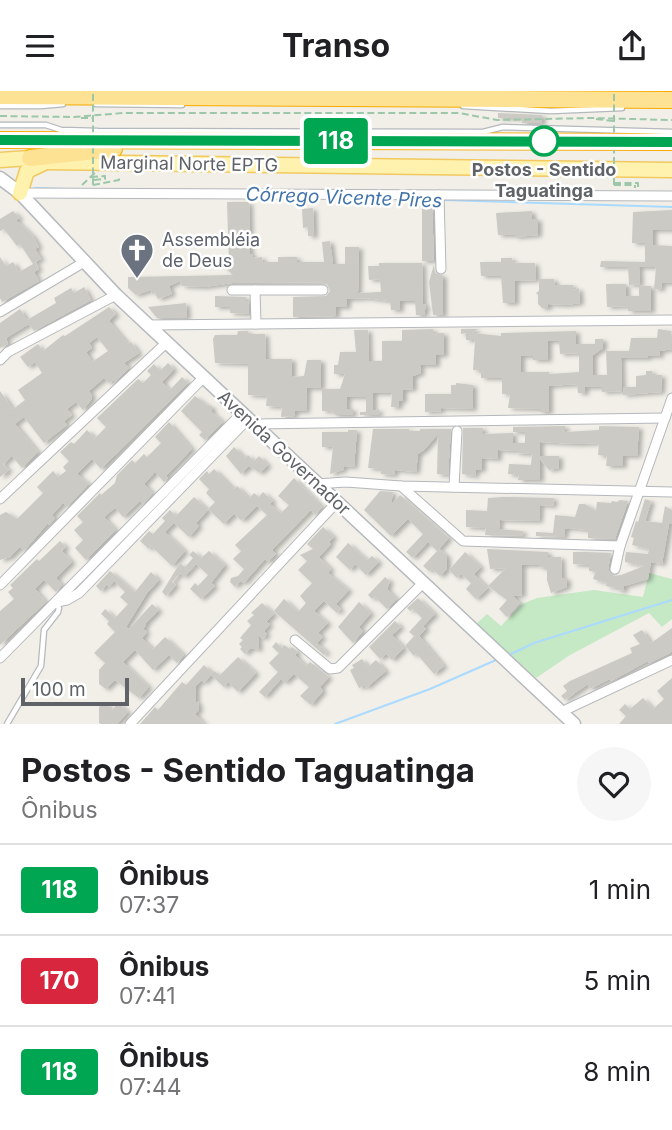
<!DOCTYPE html>
<html lang="pt">
<meta charset="utf-8">
<style>
:root{--surface:#fff;--page:#f6f6f6;--text:#202124;--muted:#757577;--line:#e0e0e0}
body{margin:0;font-family:Inter,sans-serif;background:var(--page);color:var(--text);height:100vh;display:flex;flex-direction:column;font-size:26px;white-space:nowrap}
*{box-sizing:border-box;margin:0}
p{font-size:23px;color:var(--muted)}
.icon{flex:none;width:38px;height:38px;fill:none;stroke:currentColor;stroke-width:2;stroke-linecap:round;stroke-linejoin:round}
.map{position:relative;height:633px;overflow:hidden}
.panel{display:flex;flex-direction:column;background:var(--surface);flex:1}
.panel>*{flex:none}
.badge{padding:0 14px;border-radius:5px;font-size:24px;line-height:46px}
.scale{position:absolute;left:21px;bottom:18px;width:108px;box-sizing:border-box;padding-left:7px;border:4px solid #5f6368;border-top:0;font-size:19px;line-height:24px;white-space:nowrap;color:#5f6368;-webkit-text-stroke:5px #fff;paint-order:stroke}
.map>.badge{position:absolute;translate:-50% -50%;box-shadow:0 0 0 4px #fff}
.round{display:grid;place-items:center;flex:none;width:74px;height:74px;border-radius:37px;background:var(--page)}
.overview{display:flex;align-items:center;justify-content:space-between;height:119px;padding:0 21px}
h1{font-size:33px;font-weight:700;line-height:52px}
ul{padding:0;list-style:none}
li{display:flex;align-items:center;gap:21px;height:91px;padding:0 21px;border-top:2px solid var(--line)}
li div{flex:1}
li b{display:block;font-size:26px}
li em{font-style:normal}
li .badge{min-width:77px;font-weight:700;text-align:center}
header{display:flex;justify-content:space-between;align-items:center;height:91px;padding:0 21px;background:var(--surface);font-size:32px;font-weight:700}
.map>svg:first-child{display:block}
.green{fill:#c5e8c5}
.lines{fill:none;stroke-linecap:round;stroke-linejoin:round}
.stream{stroke:#aadaff;stroke-width:2}
.building{fill:#cccac5;fill-rule:evenodd;filter:url(#shadow)}
.lane-casing{stroke:#b5b8bc;stroke-width:7}
.street-casing{stroke:#b5b8bc;stroke-width:11}
.secondary-casing{stroke:#b6babf;stroke-width:15}
.primary-casing{stroke:#f2c960;stroke-width:17}
.highway-casing{stroke:#f9ab00;stroke-width:18}
.path{stroke:#9cc7a9;stroke-width:2;stroke-dasharray:7 3.5;stroke-linecap:butt}
.lane{stroke:#fff;stroke-width:4.5}
.street{stroke:#fff;stroke-width:9}
.secondary{stroke:#fff;stroke-width:12}
.primary{stroke:#fff2af;stroke-width:14}
.highway{stroke:#fde293;stroke-width:16}
.path-bridge{stroke:#9cc7a9;stroke-width:2;stroke-dasharray:7 3.5;stroke-linecap:butt}
.line-casing{stroke:#fff;stroke-width:16}
.line{stroke:#00a651;stroke-width:10}
.stop-dot{fill:#fff;stroke:#00a651;stroke-width:3.5}
.labels{text-anchor:middle;stroke-width:5;stroke-linejoin:round;paint-order:stroke}
.street-label{font-size:18px;fill:#5f6368;stroke:#fff}
.stop-label{font-size:18px;font-weight:bold;fill:#5f6368;stroke:#fff}
.worship-label{font-size:18px;fill:#5b616d;stroke:#fff;text-anchor:start}
.water-label{font-size:19px;font-style:italic;fill:#4174aa;stroke:#fff}
</style>
<header><svg class="icon" aria-label="menu" viewBox="0 0 24 24"><path d="M4 6h16M4 12h16M4 18h16"/></svg>Transo<svg class="icon" aria-label="share" viewBox="0 0 24 24"><path d="M12 15V3M7 8l5-5 5 5M5 13v7h14v-7"/></svg></header>
<div class="map">
<svg width="672" height="633" viewBox="0 0 672 633">
<defs>
<filter id="shadow"><feDropShadow dx="4" dy="2" stdDeviation="2" flood-color="#0004"/></filter>
</defs>
<rect width="100%" height="100%" fill="#f1efe8"/>
<path class="green" d="M649,482L672,488V528L662,536L649,522L570,564L536,587L476,533L487,523L501,535L522,513L537,507L594,499L643,506Z"/>
<g class="lines">
<g class="stream">
<path d="M35,97L68,98"/>
<path d="M401,108L434,109"/>
<path d="M443,109L672,116"/>
<path d="M509,564L534,552L672,509"/>
<path d="M335,633L430,598L496,569"/>
</g>
</g>
<g class="building">
<path d="M498,22L542,24V32H522V27H498Z"/>
<path d="M227,111H249L250,163H253V167L262,166L263,171H278V166H297V171H324L322,151L330,150L333,173H345V156H359L358,202L381,201L380,188L369,189L368,175H379V172H422L423,213L426,214L424,224H416L415,210H400V219H391L390,210L367,207L347,208V216H336V225L293,226V206L326,205L330,200L326,191L232,192L204,196L182,195L180,190L169,195L172,203L158,208L155,202L152,203L151,199L136,204L128,197V186L233,184L221,173H229Z"/>
<path d="M422,116H432L434,170H422Z"/>
<path d="M313,117L314,145H308V136L303,137L302,118Z"/>
<path d="M672,119V139H653V154L672,155V192H661L662,198H654L656,176H639L640,193L629,194L628,176H600L601,170L645,171V152H632L633,121Z"/>
<path d="M13,120L20,127L16,129L33,145L39,156L35,158L41,168L35,171L39,178L34,181L39,190L2,211L0,207V166L6,175L13,171L19,181L33,173L20,153L17,155L4,138L0,140V128Z"/>
<path d="M532,120V128H538V144L515,146V144H498L496,122Z"/>
<path d="M501,167H512L513,171L518,172H535L536,189L515,190V212H503L501,185H481L480,171H501Z"/>
<path d="M434,173L435,182L443,185V224H433L429,191Z"/>
<path d="M539,188H554L555,194H573V199L579,197L580,212L566,214L548,213V217H542L538,213V204L536,202L539,200Z"/>
<path d="M606,193H626V205H639V195H651V220H628V215L607,216Z"/>
<path d="M84,196L91,209L34,240L29,233L6,247L8,253L0,257V232L20,218L27,229L56,212L54,207L71,197L74,202Z"/>
<path d="M215,205L246,206V210H248L249,223L230,222V216H215Z"/>
<path d="M186,212L187,227H157L148,216Z"/>
<path d="M109,216L116,223L109,230L128,253L131,251L139,262L124,272L129,277L115,291L113,289L109,292L104,287L89,300L92,305L91,309L83,319L76,311L67,318L72,324L64,330L67,334L44,352L24,326L15,333L38,361L22,377L12,365L3,373L9,379L0,386V300L13,318L25,309L18,299L42,282L35,271L28,276L20,266L38,253L43,260L63,244L65,245ZM97,246L108,260L92,271L86,261L92,257L89,252Z"/>
<path d="M433,238V242H444V264H436V274H420L421,282L413,285V298L403,299V310H399V316H391L392,302H373V320L379,318V324H360V321H366V306H347V318H353V324H336L330,320H322V298H340L345,283H334V274H338L340,261H356L354,239H368L369,270H382V250H402V239Z"/>
<path d="M461,238H478L472,242L501,245V242L576,240V253H595V248H603V257L593,264V284H607L606,260H629L631,247H657L658,238L671,240L672,258L660,260V265H648V267H621L622,300L602,301V296H585V302H578L577,293L549,295V321H540V318L508,317L510,303H502V287H481V280L473,279L475,249H466V242L461,243ZM548,250H559L560,263L579,262V281L549,283V281H521V265H533V269H548Z"/>
<path d="M238,240H248V243H265L266,268H292V286L304,285L307,269H321V297H307L306,320H295L294,325L281,326L282,316L266,315L267,305L248,304V273L215,272L213,248L215,244H237Z"/>
<path d="M168,272L174,278L162,291L170,299L182,286L188,292L101,378L92,368L77,383L89,393L67,416L63,412L52,424L55,427L49,434L48,432L24,460L20,456L10,466L0,469V424L6,421L17,428L43,402L37,396L53,380L58,386L66,380L63,376L69,370L60,361L71,351L74,353L87,339L95,347L106,336L97,327L138,288L143,292L151,284L147,280L154,273L160,280Z"/>
<path d="M646,280H652V284H662L661,301L623,304V296H636V285L646,284Z"/>
<path d="M456,292L473,294V318L441,317V320L425,321V303H451V294H456Z"/>
<path d="M195,305L208,315H212V321L223,331L205,349L199,344L202,341L181,320Z"/>
<path d="M169,331L192,358L166,385L168,387L164,391L155,381L144,393L153,402L143,413L140,410L123,426L115,417L104,426L116,439L86,469L75,457L83,449L74,439L83,431L77,425L100,402L101,404L115,392L117,384L132,369L135,372L144,363L147,366L161,352L155,346Z"/>
<path d="M565,335V341L599,339V335L639,336L637,365H623V375H606L607,365L598,364L599,352L577,353L540,351V365H559V377L549,379L540,368V389H518L519,384L508,383L509,373L531,374L532,363L516,362V360L498,359V368L482,367V379H476L475,385L462,383L463,337H483V343L513,342V352H525V341H513V336Z"/>
<path d="M373,338H409V340H420V338H451L448,384L437,383L438,343L424,359L418,363L416,381L395,379L394,384L381,383L380,378L368,377Z"/>
<path d="M348,339H357L354,376L344,375L343,379L330,383L333,356H322V341H348Z"/>
<path d="M234,356L245,367L248,364L254,370L259,365L268,374L260,382L249,375L241,383L226,365Z"/>
<path d="M214,378L234,398L237,395L249,407L254,402L259,406L263,401L273,410L270,413L281,422L289,414L278,405L294,387L322,416L315,424L311,419L272,459L276,463L268,471L265,468L244,492L240,490L235,496L230,491L231,487L238,485L244,478L233,468L241,460L235,454L267,424L257,415L244,428L241,429L234,423L224,433L208,418L215,411L206,402L209,398L199,388L207,380L209,383Z"/>
<path d="M380,400L393,401L391,414L400,404L449,447L437,460L428,451L413,467L406,461L423,443L408,428L391,445L364,419Z"/>
<path d="M194,406L208,419L196,432L199,435L189,446L174,432L165,441L185,460L172,475L151,455L149,458L140,450L149,440L153,443L165,430L162,427L170,419L176,425Z"/>
<path d="M503,406H510L554,407L553,415L540,414L539,430L500,429L499,438L523,440V445L485,444L486,437L466,436V419L487,420L488,407Z"/>
<path d="M645,408L651,410L645,430L662,432L665,415L672,419V433H669L662,473L651,471L648,488L624,495V500L617,499V497L606,495L607,492L593,488L596,480H589V474L573,473V461H587L611,462L608,479L613,485L621,484L644,475L625,471V467L626,461L648,463L649,458L632,454L634,447L631,446L636,430L638,431Z"/>
<path d="M620,409L628,410L615,448L588,447V439L569,437L565,438L564,446L536,445V441L553,442L555,424L575,426L579,413H585L596,420L597,411L611,412L612,410L617,411Z"/>
<path d="M323,436L334,446L329,451L331,453L319,466L331,478L328,482L349,499L336,513L341,518L337,522L324,510L314,520L328,532L318,542L323,546L317,552L327,561L324,564L274,520L284,508L298,521L306,512L300,505L312,492L298,479L307,470L300,464L313,458L307,453Z"/>
<path d="M60,450L66,456L62,460L72,471L56,487L62,494L56,501L44,489L35,498L46,511L0,554V520L14,508L8,501L13,497L10,494L37,468L39,470Z"/>
<path d="M348,452L367,469L372,465L379,471L366,484L355,473L350,479L336,466Z"/>
<path d="M439,458L447,465V478L440,485L432,478L429,480L423,475Z"/>
<path d="M487,458L548,461V466H561L562,487H567V496L551,502L547,489V477L539,476V474H522V504L513,505L520,512L507,526L499,518L507,509L488,495L506,477L490,478Z"/>
<path d="M193,460L201,467L209,460L225,474L211,492L215,495L201,508L190,498L195,492L198,495L208,484L196,473L184,486L180,482L172,491L176,494L166,505L162,501L180,472L185,476L193,467L189,464Z"/>
<path d="M465,461L481,476L474,483L488,497L476,508L466,498L471,492L461,483L457,487L449,479Z"/>
<path d="M110,480L135,501L151,481L159,489L147,502L126,536L129,538L152,513L159,519L145,533L146,534L143,538L147,541L142,547L153,558L165,546L184,564L177,572L169,564L153,579L135,559L123,571L149,596L139,607L115,589L106,598L99,593V579L105,572L94,562L115,541L107,533L109,530L101,523L105,518L115,527L128,513L120,506L125,501L114,490L109,496L107,493L101,500L96,495Z"/>
<path d="M385,486L390,490L387,498L397,508L387,518L375,506L372,508L368,504Z"/>
<path d="M418,507L435,523L423,535L426,538L419,545L444,575L434,583L416,562L414,565L405,555L414,545L409,541L422,527L413,518L410,520L407,517Z"/>
<path d="M359,511L371,522L359,536L363,540L353,552L338,536Z"/>
<path d="M262,512L274,523L266,531L270,533L264,540L267,543L263,548L258,544L259,559L251,557L245,563L240,558L242,556L239,553L243,549L240,547L251,534L247,530L254,524L251,522Z"/>
<path d="M395,530L401,536L392,544L404,557L392,569L386,563L380,568L369,556Z"/>
<path d="M672,537V560L670,562L649,572L648,570L611,590L610,588L590,598L588,593L565,609L561,605L567,600L563,595L570,590L632,562L630,557L640,553L633,544L642,539L651,552Z"/>
<path d="M276,551L282,557L284,554L290,558L292,556L298,561L295,564L306,575L310,571L329,586L320,596L323,600L311,614L300,605L309,596L294,583L285,592L281,588L265,606L259,601L278,581L269,572L279,562L272,556Z"/>
<path d="M238,566L256,582L238,601L228,591L224,596L211,584L204,592L202,589L196,595V612L198,610L199,619L195,623L205,633H140L155,616L158,619L182,591L186,594L204,574L212,582L214,580L220,584Z"/>
<path d="M362,568L368,576L376,569L386,580L366,597L365,594L359,597L350,579L354,577L352,574Z"/>
<path d="M672,587V633H619L626,625L619,619L625,613L630,618L643,607L653,618L664,608L657,600Z"/>
<path d="M104,611L112,619L118,612L128,621L117,633H101L99,632V616Z"/>
</g>
<g class="lines">
<defs>
<g id="lane">
<path d="M96,13L182,14"/>
<path d="M0,15H41L63,13"/>
<path d="M463,15L551,20L622,17"/>
<path d="M0,34H46L61,39L98,40L483,41L503,36L672,41"/>
<path d="M7,633L41,575L44,539L58,521L59,517L56,513"/>
</g>
<g id="street">
<path d="M20,102L672,105"/>
<path d="M439,104L441,178"/>
<path d="M232,199H323"/>
<path d="M255,199L256,233"/>
<path d="M0,221L86,170"/>
<path d="M148,234L672,229"/>
<path d="M0,269L8,261L116,204"/>
<path d="M255,333L665,327"/>
<path d="M316,393L346,391L401,395L672,401"/>
<path d="M401,395L463,450L620,455"/>
<path d="M454,396L457,340"/>
<path d="M0,408L166,252"/>
<path d="M615,478L620,455L672,307"/>
<path d="M0,494L204,286"/>
<path d="M57,511L67,509L79,502L248,328"/>
<path d="M295,549L330,578L338,577L423,492"/>
<path d="M0,567L242,322"/>
<path d="M561,621L672,569"/>
<path d="M130,633L336,412"/>
</g>
<path id="secondary" d="M0,87L20,102L116,204L574,633"/>
<g id="primary">
<path d="M0,69L30,67L46,71L672,79"/>
<path d="M20,102L27,80L46,71"/>
</g>
<g id="highway">
<path d="M0,5L672,9"/>
<path d="M0,49L672,51"/>
<path d="M30,67L114,58"/>
</g>
</defs>
<use href="#lane" class="lane-casing"/>
<use href="#street" class="street-casing"/>
<use href="#secondary" class="secondary-casing"/>
<use href="#primary" class="primary-casing"/>
<use href="#highway" class="highway-casing"/>
<g class="path">
<path d="M0,25L74,26L123,22H459L497,29L591,27L672,29"/>
<path d="M81,27H93"/>
<path d="M596,28L614,30"/>
<path d="M91,86L105,85V88L93,89"/>
<path d="M614,92H638V96"/>
<path d="M82,94L96,81"/>
<path d="M93,94L119,89V84"/>
<path d="M614,94H635V97"/>
</g>
<use href="#lane" class="lane"/>
<use href="#street" class="street"/>
<use href="#secondary" class="secondary"/>
<use href="#primary" class="primary"/>
<use href="#highway" class="highway"/>
<g class="path-bridge">
<path d="M93,94V0"/>
<path d="M614,94V0"/>
</g>
</g>
<g class="lines">
<defs>
<path id="line" d="M0,49L672,51"/>
</defs>
<use href="#line" class="line-casing"/>
<use href="#line" class="line"/>
</g>
<defs>
<symbol id="church-pin" viewBox="-11 -11 22 30"><path d="M0 17L-7.5 6A9.5 9.5 0 1 1 7.5 6Z" fill="#6b7280" stroke="#fff"/><path d="M-1.2-6h2.4v3.5h3.3v2.4h-3.3V6h-2.4V-.1h-3.3v-2.4h3.3Z" fill="#fff"/></symbol>
</defs>
<g fill-rule="evenodd">
<use href="#church-pin" x="118" y="140" width="38" height="52"/>
</g>
<circle class="stop-dot" cx="544" cy="50" r="14"/>
<g class="labels">
<g class="street-label">
<text transform="translate(189 73) rotate(1)" y="6">Marginal Norte EPTG</text>
<text transform="translate(284 362) rotate(43)" y="6">Avenida Governador</text>
</g>
<g class="stop-label">
<text x="544" y="85">Postos - Sentido<tspan x="544" dy="21">Taguatinga</tspan></text>
</g>
<g class="worship-label">
<text x="162" y="155">Assembléia<tspan x="162" dy="21">de Deus</tspan></text>
</g>
<g class="water-label">
<text transform="translate(344 106) rotate(2)" y="7">Córrego Vicente Pires</text>
</g>
</g>
</svg>
<div class="scale">100 m</div>
<b class="badge" style="left:336px;top:50px;background:#00a651;color:#fff">118</b>
</div>
<section class="panel">
<div class="overview"><div><h1>Postos - Sentido Taguatinga</h1><p>Ônibus</p></div><a class="round"><svg class="icon" aria-label="heart" viewBox="0 0 24 24"><path d="M12 20l-8-8c-3-5 5-10 8-4 3-6 11-1 8 4z"/></svg></a></div>
<ul>
<li><span class="badge" style="background:#00a651;color:#fff">118</span><div><b>Ônibus</b><p>07:37</p></div><em>1 min</em></li>
<li><span class="badge" style="background:#d7263d;color:#fff">170</span><div><b>Ônibus</b><p>07:41</p></div><em>5 min</em></li>
<li><span class="badge" style="background:#00a651;color:#fff">118</span><div><b>Ônibus</b><p>07:44</p></div><em>8 min</em></li>
</ul>
</section>
